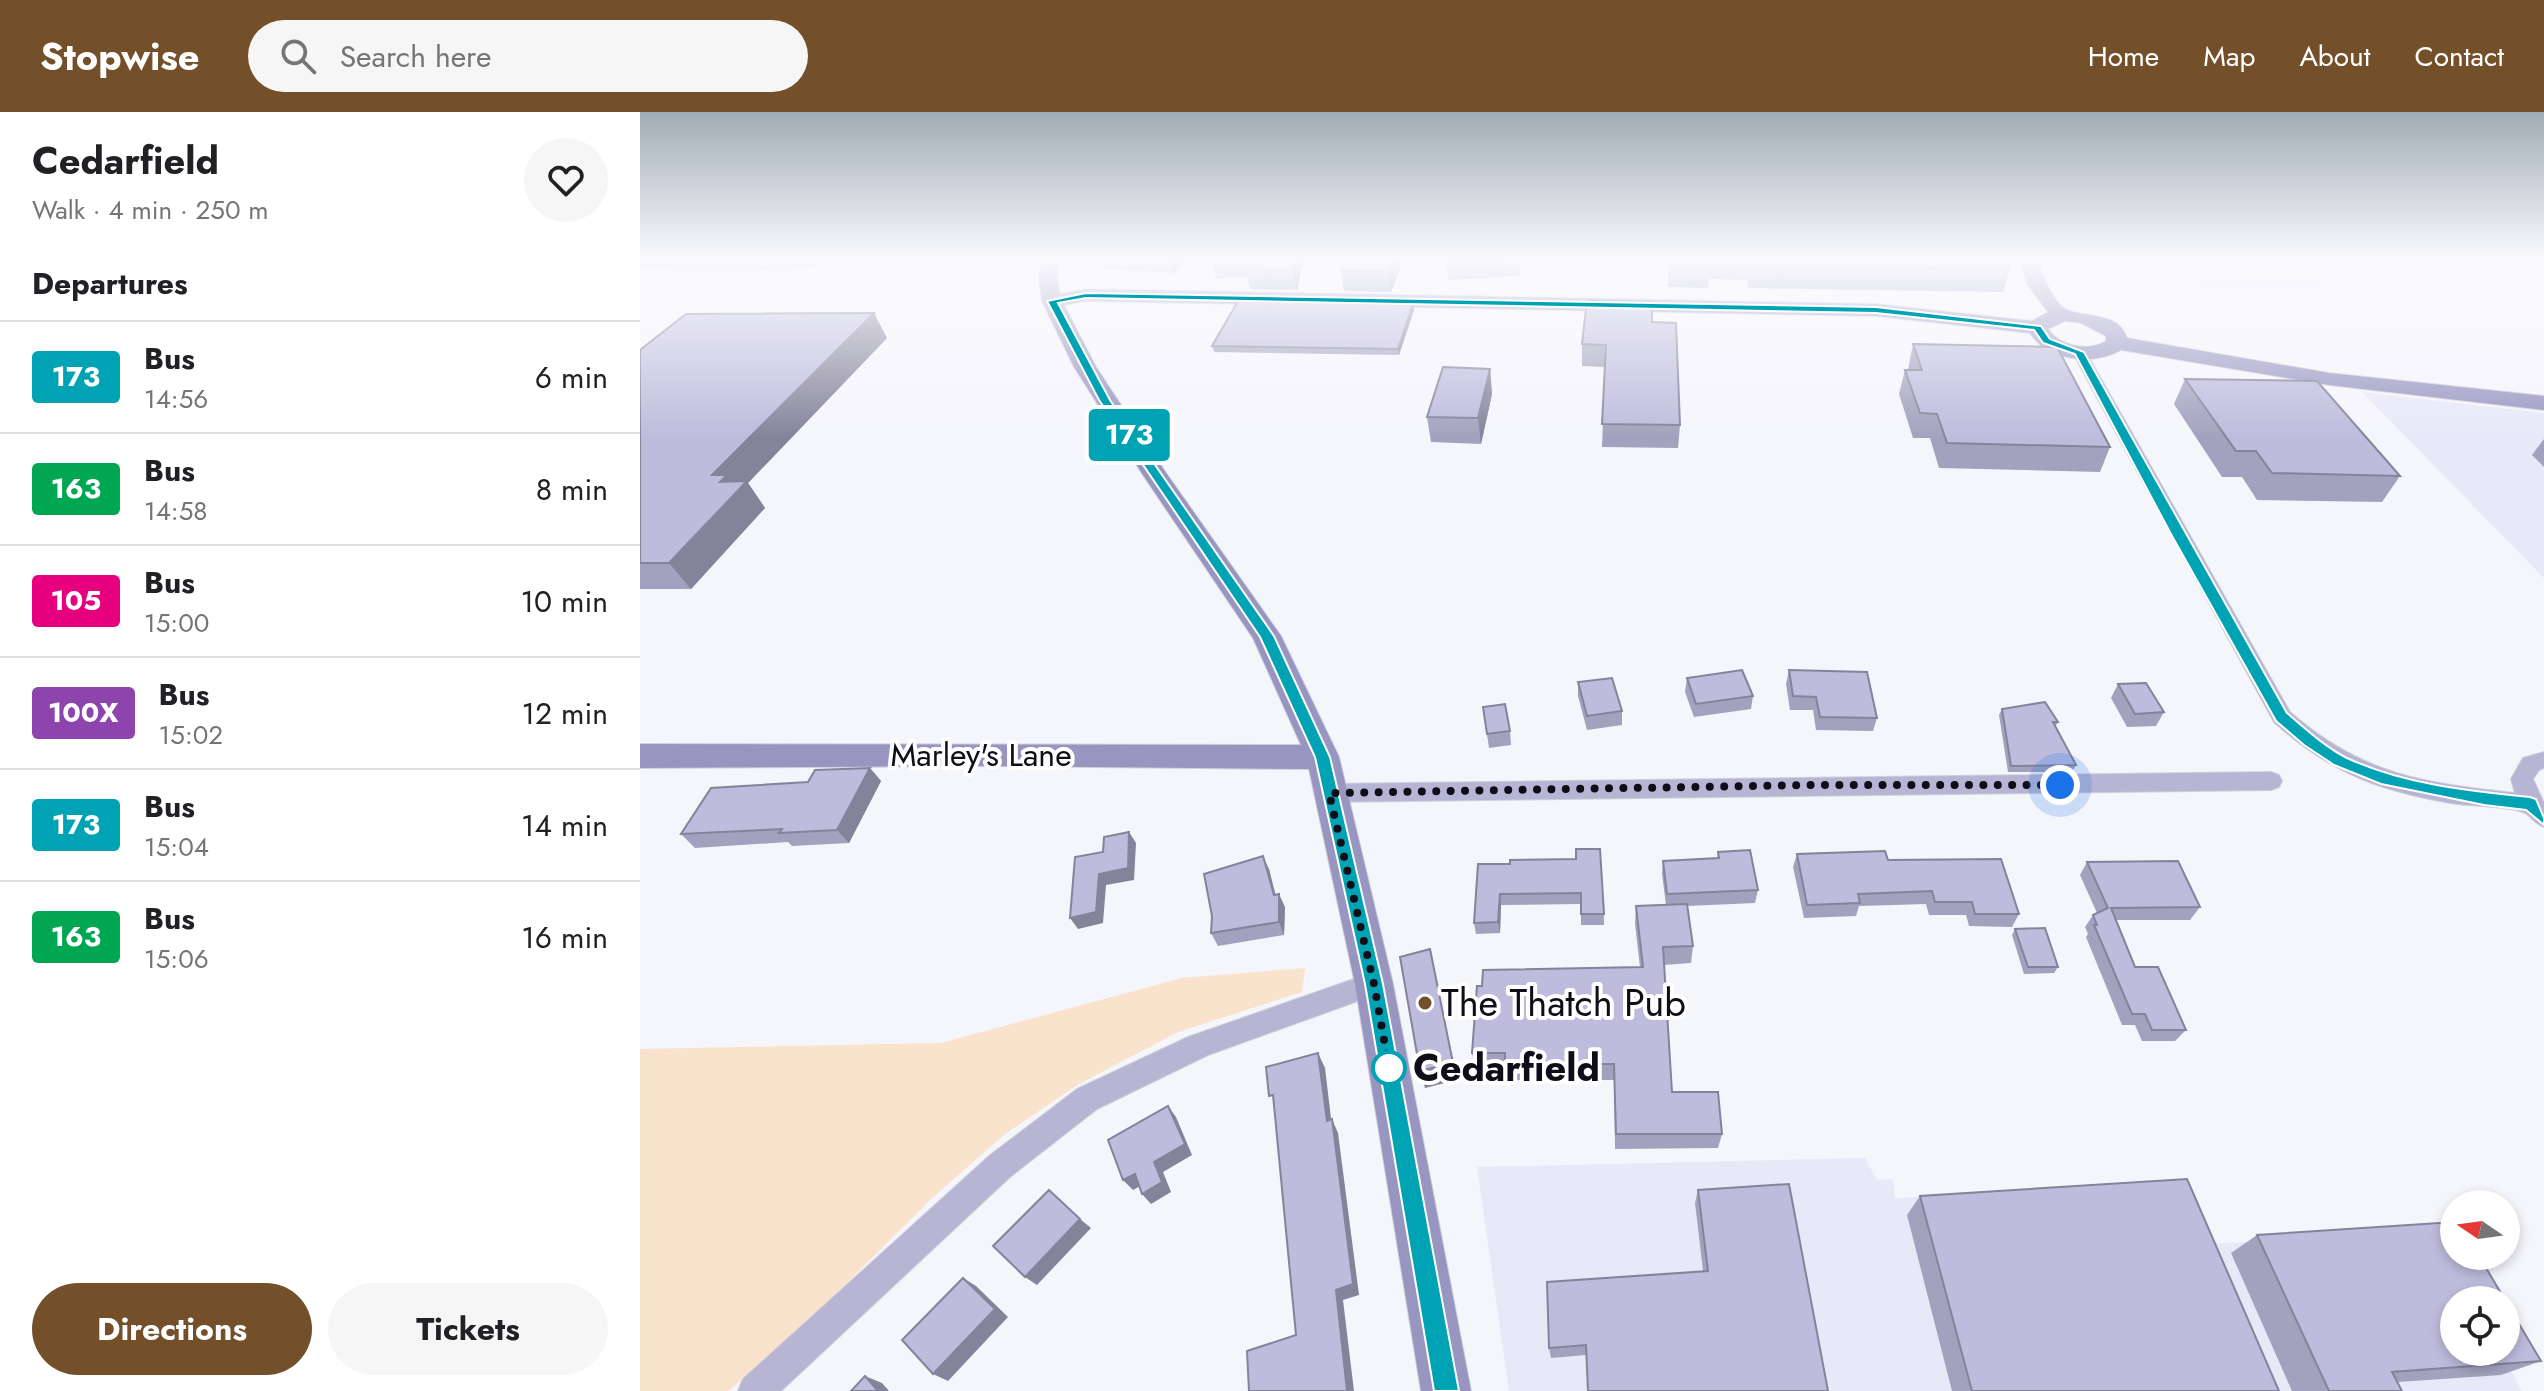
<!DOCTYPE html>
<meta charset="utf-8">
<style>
:root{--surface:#fff;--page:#f6f6f6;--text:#202124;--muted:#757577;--line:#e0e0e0;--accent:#74502a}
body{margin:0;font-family:Jost,sans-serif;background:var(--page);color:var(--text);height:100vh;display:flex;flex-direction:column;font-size:30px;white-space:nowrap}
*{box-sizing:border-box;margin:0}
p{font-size:26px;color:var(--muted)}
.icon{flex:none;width:44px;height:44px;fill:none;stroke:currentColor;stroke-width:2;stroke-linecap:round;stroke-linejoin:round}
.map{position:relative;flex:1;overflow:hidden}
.drawer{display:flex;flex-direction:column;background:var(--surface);width:640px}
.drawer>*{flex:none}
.badge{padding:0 16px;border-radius:6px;font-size:28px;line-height:52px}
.needle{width:52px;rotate:283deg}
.buttons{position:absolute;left:1800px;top:1078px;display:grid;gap:16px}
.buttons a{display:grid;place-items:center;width:80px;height:80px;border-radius:50%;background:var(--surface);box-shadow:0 4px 12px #0003;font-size:40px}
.you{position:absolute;width:40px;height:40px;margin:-20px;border:6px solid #fff;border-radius:50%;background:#1a73e8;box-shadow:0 0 0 12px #1a73e833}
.map>.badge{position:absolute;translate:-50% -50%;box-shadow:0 0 0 4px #fff}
h2{padding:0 32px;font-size:30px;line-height:72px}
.round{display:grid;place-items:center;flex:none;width:84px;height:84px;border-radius:42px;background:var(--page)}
.summary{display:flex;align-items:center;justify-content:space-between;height:136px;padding:0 32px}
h1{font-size:38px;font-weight:700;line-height:60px}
.action{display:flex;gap:16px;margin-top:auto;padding:16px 32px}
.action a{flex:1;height:92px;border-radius:48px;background:var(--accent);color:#fff;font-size:32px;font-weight:700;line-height:92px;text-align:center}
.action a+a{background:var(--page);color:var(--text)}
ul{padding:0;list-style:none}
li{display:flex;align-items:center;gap:24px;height:112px;padding:0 32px;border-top:2px solid var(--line)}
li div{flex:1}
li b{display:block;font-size:30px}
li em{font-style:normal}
li .badge{min-width:88px;font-weight:700;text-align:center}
header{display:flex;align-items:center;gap:48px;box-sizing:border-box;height:112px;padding:0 40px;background:var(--accent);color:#fff}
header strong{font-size:38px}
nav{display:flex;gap:44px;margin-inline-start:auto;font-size:28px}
.search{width:560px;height:72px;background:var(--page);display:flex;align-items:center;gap:20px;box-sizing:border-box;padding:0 28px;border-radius:44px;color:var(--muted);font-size:30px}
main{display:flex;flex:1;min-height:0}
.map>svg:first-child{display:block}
.built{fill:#e9e8f8}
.green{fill:#fae3cc}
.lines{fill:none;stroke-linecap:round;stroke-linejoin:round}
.street-casing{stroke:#d0d0d8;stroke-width:2}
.secondary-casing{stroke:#d0d0d8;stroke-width:2}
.street{fill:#b7b5d3;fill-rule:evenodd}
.secondary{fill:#9995c1;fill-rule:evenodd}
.rail-casing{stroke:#2e2d38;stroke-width:6}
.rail{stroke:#fff;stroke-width:4;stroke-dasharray:12;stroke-linecap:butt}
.wall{fill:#a3a1bd}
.shaded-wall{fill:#85839a}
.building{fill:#bebbdc;stroke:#85839a;stroke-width:2}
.line{fill:#00a3b4;stroke:#fff;stroke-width:2}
.walk{stroke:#0e0d18;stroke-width:8;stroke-dasharray:0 14.4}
.poi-dot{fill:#74502a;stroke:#fff;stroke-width:3}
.stop-dot{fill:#fff;stroke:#00a3b4;stroke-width:4}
.labels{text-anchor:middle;stroke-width:8;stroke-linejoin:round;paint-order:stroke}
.street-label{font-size:32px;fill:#0e0d18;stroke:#fff}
.near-poi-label{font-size:38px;fill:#0e0d18;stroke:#fff;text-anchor:start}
.near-stop-label{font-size:38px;font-weight:bold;fill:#0e0d18;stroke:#fff;text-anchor:start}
</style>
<header>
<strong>Stopwise</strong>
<div class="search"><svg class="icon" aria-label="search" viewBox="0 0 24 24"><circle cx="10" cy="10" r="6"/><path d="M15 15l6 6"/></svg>Search here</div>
<nav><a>Home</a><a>Map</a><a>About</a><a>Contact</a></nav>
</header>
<main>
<section class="drawer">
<div class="summary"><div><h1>Cedarfield</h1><p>Walk · 4 min · 250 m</p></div><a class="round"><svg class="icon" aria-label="heart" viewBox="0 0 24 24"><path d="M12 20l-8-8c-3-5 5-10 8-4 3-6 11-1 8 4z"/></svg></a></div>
<h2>Departures</h2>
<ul>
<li><span class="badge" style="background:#00a3b4;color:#fff">173</span><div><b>Bus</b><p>14:56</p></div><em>6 min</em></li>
<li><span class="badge" style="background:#00a651;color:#fff">163</span><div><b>Bus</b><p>14:58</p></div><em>8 min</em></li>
<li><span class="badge" style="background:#e6007e;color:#fff">105</span><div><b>Bus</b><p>15:00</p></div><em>10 min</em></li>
<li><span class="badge" style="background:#8e44ad;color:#fff">100X</span><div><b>Bus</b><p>15:02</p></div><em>12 min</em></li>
<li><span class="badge" style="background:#00a3b4;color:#fff">173</span><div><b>Bus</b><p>15:04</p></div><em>14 min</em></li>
<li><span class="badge" style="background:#00a651;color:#fff">163</span><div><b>Bus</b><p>15:06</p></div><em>16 min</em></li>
</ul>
<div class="action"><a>Directions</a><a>Tickets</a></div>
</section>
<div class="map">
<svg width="1904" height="1279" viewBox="0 0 1904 1279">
<rect width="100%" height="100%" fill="#f5f5fc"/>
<g class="built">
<path d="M1406,147H1662L1684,179L1411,165Z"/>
<path d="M1722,280L1904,301V466Z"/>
<path d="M1225,1046L1237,1068L1253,1067L1255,1086L1529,1071L1555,1133L1795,1118L1814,1188V1240H1861L1882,1279H869L837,1055Z"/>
</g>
<path class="green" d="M665,856L662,880L538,920L439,972L365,1022L291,1087L176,1202L88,1279H0V937L301,931L542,866Z"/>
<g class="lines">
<defs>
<g id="street">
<path d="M168,147H211L205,151L147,157L0,156V148Z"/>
<path d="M1439,236L1446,240L1650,600C1722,663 1783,671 1875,681L1871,667L1883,646L1904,640V656L1899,658L1893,667L1904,691V715C1895,712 1892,705 1885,701C1872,694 1833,694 1817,692C1743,680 1691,662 1634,610L1432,240Z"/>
<path d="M1631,660L1639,663L1642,669L1639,675L1631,678L689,690L681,687L678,681L681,675L689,672Z"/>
<path d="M734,860L743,864L747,872L743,880L568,943L457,997L370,1065L141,1279H98L103,1267L349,1044L437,977L548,925Z"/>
</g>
<path id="secondary" d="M402,147H420L417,167L420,182L446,177L1236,192L1392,209L1408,200L1387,172L1379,147H1397C1402,161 1412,190 1426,197C1442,206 1479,199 1487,226L1689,261L1904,284V298L1689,273L1481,238C1454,254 1407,249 1390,221L1236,204L446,189L424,193L456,255L526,361L641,524L699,645L753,872L831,1279H781L715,872L669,657L353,654L0,656V632L661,633L613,526L503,363L434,255L402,189L399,167ZM1425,209L1441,211L1466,224V229C1448,240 1420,234 1408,217Z"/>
</defs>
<use href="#street" class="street-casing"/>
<use href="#secondary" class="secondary-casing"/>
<use href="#street" class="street"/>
<use href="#secondary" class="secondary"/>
<defs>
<path id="rail" d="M1900,147L1904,148"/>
</defs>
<use href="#rail" class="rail-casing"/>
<use href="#rail" class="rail"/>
</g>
<g class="wall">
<path d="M320,147H365L364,149L321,151Z"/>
<path d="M461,147H546L534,161L465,157Z"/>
<path d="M571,147H664L657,178L610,177L607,165L576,166Z"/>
<path d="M706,147H761L762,152L751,180L704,179L701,159Z"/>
<path d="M806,147H879L880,164L808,168Z"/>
<path d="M1028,147H1364L1370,157L1363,180L1108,176L1107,168L1069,167L1068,176L1028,175Z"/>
<path d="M774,198L759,243L574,240L572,234Z"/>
<path d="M1012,210L1040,313L1038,336L962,335L965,255L942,254V232Z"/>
<path d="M247,226L108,371L125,396L51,477H0V238Z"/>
<path d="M1273,232L1470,335L1460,360L1299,356L1290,326H1273L1259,282L1265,258H1268Z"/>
<path d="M850,257L852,282L841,332L791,330L787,305Z"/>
<path d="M1545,267L1760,364L1742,390L1617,388L1602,365H1582L1534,292Z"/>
<path d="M1904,327V355L1892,343Z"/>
<path d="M1149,558L1237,606L1233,619L1176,618L1173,598H1150L1146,572Z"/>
<path d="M1047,566L1113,584L1111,597L1054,605L1045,580Z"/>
<path d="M938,570L982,599V613L947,618L938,584Z"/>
<path d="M1478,572L1524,600L1516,614L1487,615L1471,586Z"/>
<path d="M843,595L870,619L871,633L849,636Z"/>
<path d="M1362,597L1418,610L1415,615L1436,653L1432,660H1368L1359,603Z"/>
<path d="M230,656L241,669L209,731L152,734L148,730L55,736L41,722L168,670Z"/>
<path d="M1078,740L1118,778L1115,791L1047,794L1053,834L1051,851L1024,853L1032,980L1082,1022L1078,1036L975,1037L974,968H867L865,957H835L832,941L842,874L1000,855L995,812L996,794L1026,793L1022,762L1023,749L1077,746Z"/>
<path d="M1157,742L1248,748L1379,802L1372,815L1329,814L1326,803H1289L1286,792L1219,794L1216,804L1164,806L1153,755Z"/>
<path d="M936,747L964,802V813H941V792L861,793L860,821L836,822L834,811L870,752Z"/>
<path d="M1447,750L1560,795L1550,808H1476L1495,855L1546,918L1535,929H1502L1495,913H1482L1446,825L1448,822L1445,815L1453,803L1457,801L1440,763Z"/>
<path d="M629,757L635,783L645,795L644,823L578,834L571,821Z"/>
<path d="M1375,817L1418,855L1414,861L1384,862L1372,823Z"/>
<path d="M1058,1078L1188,1279L946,1243L911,1246L909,1236L1063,1159L1055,1091Z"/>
<path d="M1280,1084L1639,1279H1312L1267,1103Z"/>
<path d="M1617,1123L1901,1249L1861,1263L1758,1270L1762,1279H1652L1591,1141Z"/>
</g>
<g class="shaded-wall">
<path d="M529,147H546L534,161Z"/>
<path d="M655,147H664L657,178L652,158Z"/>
<path d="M753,147H761L762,152L751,180L748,160Z"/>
<path d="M773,192L774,198L759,243L758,237Z"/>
<path d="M234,201L247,226L108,371L125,396L51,477L29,451L72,363Z"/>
<path d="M850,257L852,282L841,332L838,306Z"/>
<path d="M230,656L241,669L209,731L197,718Z"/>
<path d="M489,720L496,731L494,768L466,773L463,811L438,817L430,806L459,762Z"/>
<path d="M623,744L629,757L639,796L634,783Z"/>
<path d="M639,782L645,795L644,823L639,810Z"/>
<path d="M860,782L861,793L860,821L858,810Z"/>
<path d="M790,837L817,968L785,976L780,959Z"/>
<path d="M678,941L685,956L693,1023L687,1009Z"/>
<path d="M528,994L536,1005L552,1043L523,1060L531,1080L511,1092L502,1082L514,1050Z"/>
<path d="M692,1007L698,1021L719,1183L703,1188L714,1279H707L696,1178Z"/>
<path d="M495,1062L504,1072L493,1078L483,1068Z"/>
<path d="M440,1107L451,1116L397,1173L385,1165Z"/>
<path d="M323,1166L336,1174L368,1205L308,1269L293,1262Z"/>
<path d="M225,1264L242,1271L249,1279H238Z"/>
</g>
<g class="building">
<path d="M611,147H655L652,158L605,157Z"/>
<path d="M706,147H753L748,160L701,159Z"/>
<path d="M806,147H874L807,151Z"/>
<path d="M1029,147H1070V153L1030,152Z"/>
<path d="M1110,147H1364L1370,157L1111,153Z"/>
<path d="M947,188L1012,190V210L1036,211L1040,313L962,312L966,233L942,232Z"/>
<path d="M598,189L773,192L758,237L572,234Z"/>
<path d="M234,201L72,363H87L80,370L107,369L29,451H0V238L46,202Z"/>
<path d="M1273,232L1417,235L1470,335L1307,331L1297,302L1280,301L1265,258H1282Z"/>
<path d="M803,255L850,257L838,306L787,305Z"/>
<path d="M1545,267L1677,269L1760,364L1632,361L1616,339H1596Z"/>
<path d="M1102,558L1113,584L1056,592L1047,566Z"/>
<path d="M1149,558L1227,560L1237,606L1180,605L1176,585L1153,584Z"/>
<path d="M972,566L982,599L947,604L938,570Z"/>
<path d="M1506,571L1524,600L1495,602L1478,572Z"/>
<path d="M1405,590L1418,610H1413L1436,653L1371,654L1362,597Z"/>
<path d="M865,592L870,619L847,622L843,595Z"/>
<path d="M230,656L197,718L139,721L142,717L41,722L71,676L168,670L175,658Z"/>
<path d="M489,720L488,756L459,762L456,800L430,806L435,745L463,740L464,725Z"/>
<path d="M936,737H960L964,802H941V781L860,782L858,810L834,811L838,752H870V748L936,747Z"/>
<path d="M1110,738L1118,778L1027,782L1023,749L1079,746L1078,740Z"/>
<path d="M1245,739L1248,748L1361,747L1379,802H1335L1332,790H1295L1292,779L1218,782L1220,791L1167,793L1157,742Z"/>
<path d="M623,744L634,783L639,782V810L571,821L572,804L564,762Z"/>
<path d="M1538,749L1560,795L1471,796L1495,855H1518L1546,918H1512L1505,902H1492L1454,813H1457L1453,803L1468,796L1447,750Z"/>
<path d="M1047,792L1053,834L1023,835L1032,980H1078L1082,1022H976L974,952H865V941H832L837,874H842L843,858L1003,855L996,794Z"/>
<path d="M1405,816L1418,855H1388L1375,817Z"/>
<path d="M790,837L813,951L780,959L760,845Z"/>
<path d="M678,941L687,1009L692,1007L713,1172L696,1178L707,1279H609L607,1239L656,1223L633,983L629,984L626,955Z"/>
<path d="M528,994L545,1032L514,1050L522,1070L502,1082L495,1062L483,1068L468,1028Z"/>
<path d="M1547,1067L1639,1279H1332L1280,1084Z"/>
<path d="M1149,1072L1188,1279H948L946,1233L909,1236L907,1170L1068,1159L1058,1078Z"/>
<path d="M409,1078L440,1107L385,1165L353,1134Z"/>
<path d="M1814,1110V1144H1839L1865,1188H1814V1240H1866V1190L1901,1249L1752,1260L1762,1279H1689L1617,1123Z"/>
<path d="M323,1166L355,1197L293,1262L262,1228Z"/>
<path d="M225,1264L238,1279H211Z"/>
</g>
<linearGradient id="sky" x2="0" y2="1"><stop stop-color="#a0acb5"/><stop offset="0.45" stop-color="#fafafe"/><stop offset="1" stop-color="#fafafe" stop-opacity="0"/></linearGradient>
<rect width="1904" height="326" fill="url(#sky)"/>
<path class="line" d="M446,181L1236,195L1401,214L1410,227L1444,240L1647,601C1666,617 1685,635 1707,646C1763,672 1829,679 1890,685L1896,687L1904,706V713L1886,698L1844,693L1741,672L1694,653L1664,633L1636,609L1532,424L1435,242L1403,231L1394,218L1236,201L446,186L418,191L470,288L634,524L690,645L743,872L819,1279H794L725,872L675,645L620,525L459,288L407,189Z"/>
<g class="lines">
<path class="walk" d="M749,956L734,872L689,681L1171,673H1420"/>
</g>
<circle class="poi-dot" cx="785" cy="891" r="8"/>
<circle class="stop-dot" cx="749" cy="956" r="16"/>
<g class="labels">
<g class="street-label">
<text x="341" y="654">Marley's Lane</text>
</g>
<g class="near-poi-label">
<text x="801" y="904">The Thatch Pub</text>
</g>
<g class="near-stop-label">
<text x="773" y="969">Cedarfield</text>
</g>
</g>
</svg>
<div class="buttons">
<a><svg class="needle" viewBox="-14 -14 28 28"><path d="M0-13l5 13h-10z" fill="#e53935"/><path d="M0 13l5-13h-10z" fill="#757577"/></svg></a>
<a><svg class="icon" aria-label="locate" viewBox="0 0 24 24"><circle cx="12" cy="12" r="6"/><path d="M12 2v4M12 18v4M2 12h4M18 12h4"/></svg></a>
</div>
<div class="you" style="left:1420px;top:673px"></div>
<b class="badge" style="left:489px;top:323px;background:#00a3b4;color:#fff">173</b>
</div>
</main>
